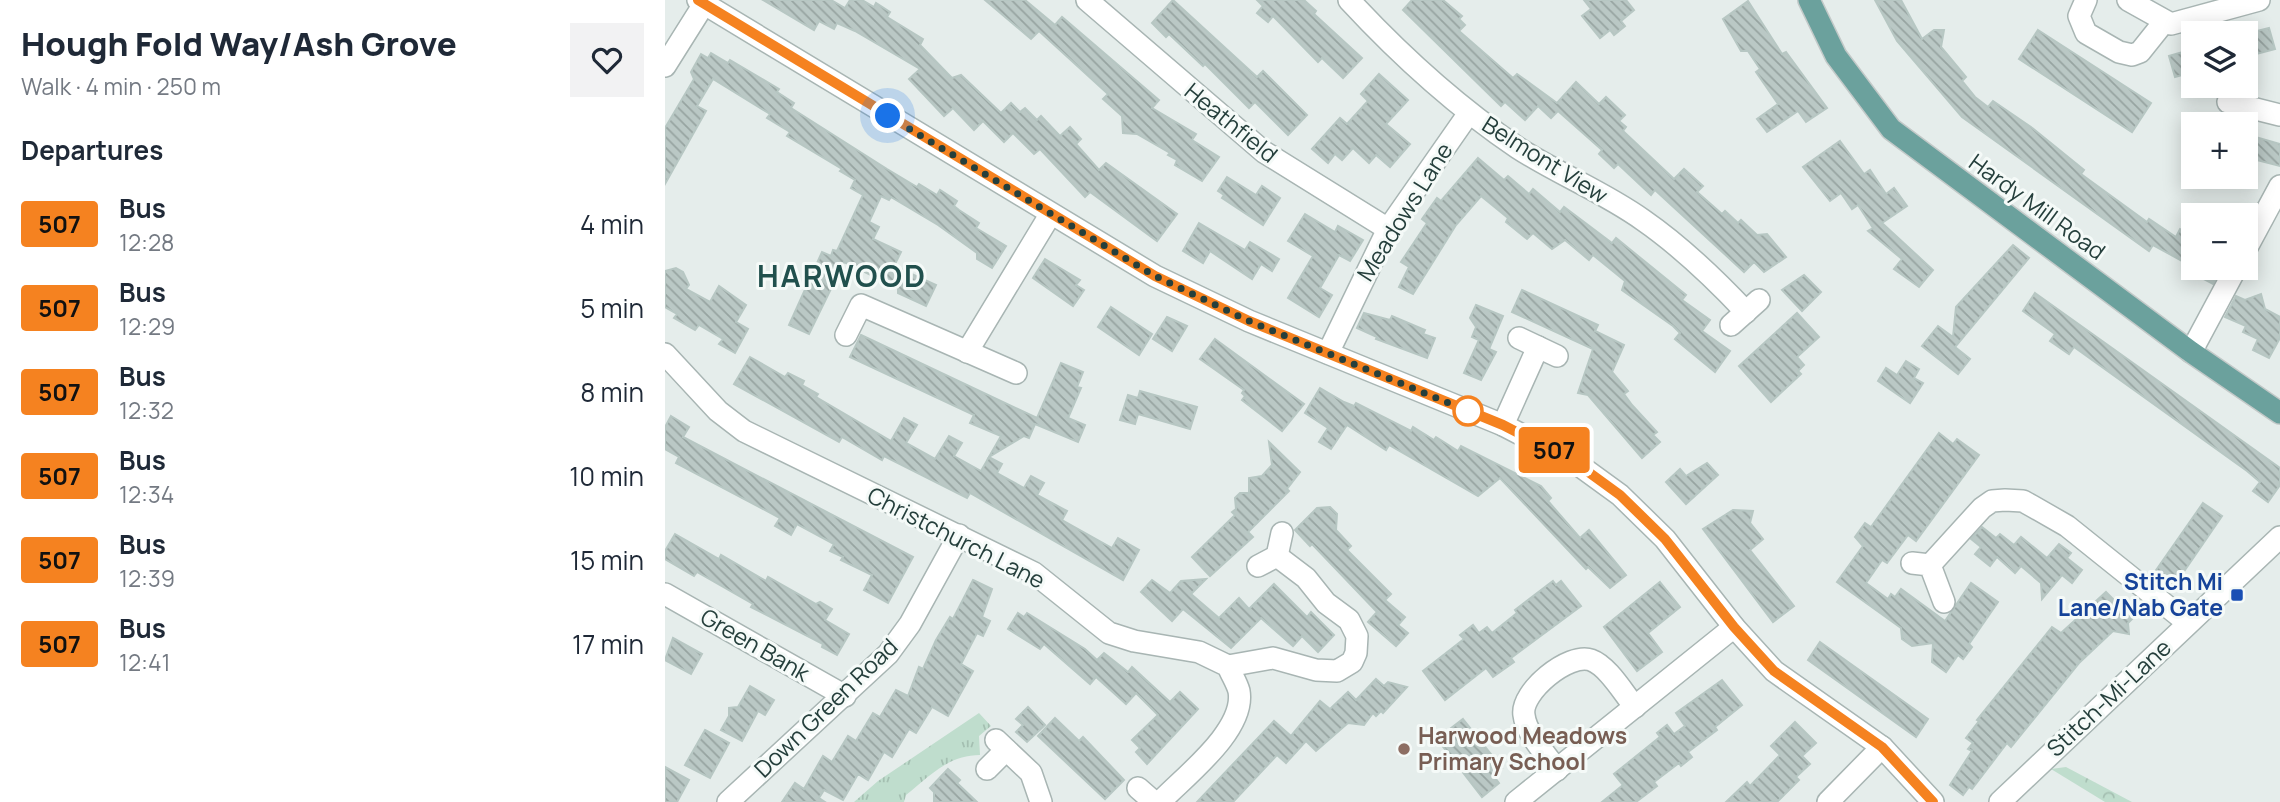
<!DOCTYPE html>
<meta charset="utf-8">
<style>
:root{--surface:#fff;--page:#f2f2f3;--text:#1f2937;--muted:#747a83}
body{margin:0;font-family:Manrope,sans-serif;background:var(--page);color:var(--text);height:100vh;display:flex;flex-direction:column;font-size:26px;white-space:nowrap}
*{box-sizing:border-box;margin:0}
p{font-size:23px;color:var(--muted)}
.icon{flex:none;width:38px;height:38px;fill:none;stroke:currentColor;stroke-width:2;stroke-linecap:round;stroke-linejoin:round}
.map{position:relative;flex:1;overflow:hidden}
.panel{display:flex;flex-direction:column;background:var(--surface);width:665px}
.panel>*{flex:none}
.badge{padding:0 14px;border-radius:5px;font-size:24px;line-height:46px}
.buttons{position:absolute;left:1516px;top:21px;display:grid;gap:14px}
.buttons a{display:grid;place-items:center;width:77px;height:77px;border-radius:0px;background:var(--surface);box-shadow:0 4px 18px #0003;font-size:35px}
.you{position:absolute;width:35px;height:35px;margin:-18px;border:5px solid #fff;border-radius:50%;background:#1a73e8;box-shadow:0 0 0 10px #1a73e833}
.map>.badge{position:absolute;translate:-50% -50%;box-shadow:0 0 0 4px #fff}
h2{padding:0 21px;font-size:26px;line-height:63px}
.round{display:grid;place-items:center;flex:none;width:74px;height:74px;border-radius:0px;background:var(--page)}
.summary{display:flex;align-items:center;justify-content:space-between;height:119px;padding:0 21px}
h1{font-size:33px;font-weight:800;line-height:52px}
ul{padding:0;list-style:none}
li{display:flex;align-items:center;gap:21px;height:84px;padding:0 21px}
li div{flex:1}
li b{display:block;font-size:26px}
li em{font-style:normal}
li .badge{min-width:77px;font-weight:700;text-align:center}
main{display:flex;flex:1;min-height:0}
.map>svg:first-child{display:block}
.grass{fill:url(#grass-tufts)}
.forest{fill:url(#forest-crowns)}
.building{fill:url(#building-back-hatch);stroke:#b7c7c3;stroke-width:2}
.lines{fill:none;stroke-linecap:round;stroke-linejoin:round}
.minor-casing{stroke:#a8b5b3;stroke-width:24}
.major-casing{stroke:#c2c9c8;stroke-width:24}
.minor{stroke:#fff;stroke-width:21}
.major{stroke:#6ba19d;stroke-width:21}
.line-casing{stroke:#fff;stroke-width:16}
.line{stroke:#f58220;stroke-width:10}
.walk{stroke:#253f3c;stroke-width:7;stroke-dasharray:0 12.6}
.stop-dot{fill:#fff;stroke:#f58220;stroke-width:3.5}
.transit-dot{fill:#1a4fb4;stroke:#f5faf8;stroke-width:2.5}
.education-dot{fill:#8d6e63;stroke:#f5faf8;stroke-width:2.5}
.labels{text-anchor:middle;stroke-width:6;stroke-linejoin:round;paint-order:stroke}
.street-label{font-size:23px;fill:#253f3c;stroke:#f5faf8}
.transit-label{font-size:23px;font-weight:bold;fill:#164399;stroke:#f5faf8;text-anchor:end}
.education-label{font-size:23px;font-weight:bold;fill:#785e54;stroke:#f5faf8;text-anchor:start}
.district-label{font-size:30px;font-weight:bold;letter-spacing:2px;fill:#21504d;stroke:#f5faf8}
</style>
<main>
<section class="panel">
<div class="summary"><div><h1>Hough Fold Way/Ash Grove</h1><p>Walk · 4 min · 250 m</p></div><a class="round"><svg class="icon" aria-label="heart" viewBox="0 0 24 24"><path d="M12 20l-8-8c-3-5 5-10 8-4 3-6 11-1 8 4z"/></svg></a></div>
<h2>Departures</h2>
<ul>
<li><span class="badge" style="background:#f58220;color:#111">507</span><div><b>Bus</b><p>12:28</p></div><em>4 min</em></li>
<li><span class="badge" style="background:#f58220;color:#111">507</span><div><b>Bus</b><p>12:29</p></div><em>5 min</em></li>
<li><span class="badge" style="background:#f58220;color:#111">507</span><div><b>Bus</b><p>12:32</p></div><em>8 min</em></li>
<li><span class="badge" style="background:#f58220;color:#111">507</span><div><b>Bus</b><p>12:34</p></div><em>10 min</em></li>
<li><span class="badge" style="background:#f58220;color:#111">507</span><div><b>Bus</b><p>12:39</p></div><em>15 min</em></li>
<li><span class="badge" style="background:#f58220;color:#111">507</span><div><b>Bus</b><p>12:41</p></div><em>17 min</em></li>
</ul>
</section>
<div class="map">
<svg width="1615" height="802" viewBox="0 0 1615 802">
<defs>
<pattern id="grass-tufts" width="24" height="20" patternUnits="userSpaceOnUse" patternTransform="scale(1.75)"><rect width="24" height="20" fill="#bfddcd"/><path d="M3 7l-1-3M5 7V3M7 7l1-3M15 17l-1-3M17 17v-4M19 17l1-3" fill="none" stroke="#a4bfb1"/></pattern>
<pattern id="forest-crowns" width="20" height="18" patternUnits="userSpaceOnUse" patternTransform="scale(1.75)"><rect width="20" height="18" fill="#bfddcd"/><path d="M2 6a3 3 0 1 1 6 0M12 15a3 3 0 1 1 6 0" fill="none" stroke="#a4bfb1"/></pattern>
<pattern id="building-back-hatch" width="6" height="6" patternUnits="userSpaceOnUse" patternTransform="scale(1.75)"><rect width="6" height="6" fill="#bac8c5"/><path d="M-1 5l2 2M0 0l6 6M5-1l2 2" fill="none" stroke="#97a4a1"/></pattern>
</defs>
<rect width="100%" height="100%" fill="#e5edeb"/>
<path class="grass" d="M314,713L326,726L314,736L315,755C283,755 265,776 241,795L239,802H189L213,781Z"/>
<path class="forest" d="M1401,767L1467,802H1440L1386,769Z"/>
<g class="building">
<path d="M98,0H166L180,8L185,0H197L209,7L211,3L225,12L222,17L258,39L255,45L287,78L296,75L336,113L346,103L355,112L360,108L372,120L376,116L395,136L405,127L416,139L411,144L434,170L441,163L512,214L492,241L425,192L420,197L375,149L369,154L348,133L339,142L318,121L309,130L288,108L279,116L244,79L255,69L190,31L172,23L169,29L154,21L149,30Z"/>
<path d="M320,0H360L390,25L397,17L494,100L487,108L531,134L527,140L554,157L537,181L510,165L512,160L503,155L505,153L472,134L458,133L457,116L438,99L443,94L374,31L366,39Z"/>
<path d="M508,0L592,77L598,71L642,115L623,135L590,102L584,108L540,64L538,66L504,34L501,37L487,23Z"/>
<path d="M592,0H639L651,11L649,14L697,58L678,78L657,58L653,62L608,16L603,22L592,13L598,6Z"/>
<path d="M747,0H778L797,16L794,19L800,25L794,31L848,78L852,74L892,103L911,82L934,104L941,97L960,115L954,121L961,127L958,131L1009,179L1019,169L1038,186L1032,192L1057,214L1060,211L1073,223L1076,220L1092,235L1102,234L1121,257L1099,272L1089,262L1079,272L990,190L986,195L953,164L949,168L934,154L937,150L893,111L886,118L873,106L860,120L840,102L836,106L738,10Z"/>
<path d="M919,0H961L969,10L956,21L960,26L949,35L945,30L935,38L917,16L926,9Z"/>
<path d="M1210,0H1236L1257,39L1269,30H1279L1276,47L1301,77L1297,81L1310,97L1323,107L1328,101L1366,127L1419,170L1416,174L1482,222L1484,219L1511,237L1515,229L1528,236V267L1488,245L1484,251L1297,117L1232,41Z"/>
<path d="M1083,1L1117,54L1121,52L1162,108L1141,122L1133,111L1102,132L1092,119L1113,104L1091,72L1095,69L1083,51H1076L1058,19Z"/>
<path d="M1604,28L1610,49L1580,57V34Z"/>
<path d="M1373,30L1486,103L1467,132L1354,59Z"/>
<path d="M1528,49V72L1510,77L1504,56Z"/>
<path d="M46,53L63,63L65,60L114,89L112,92L129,103L126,108L222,169L252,187L254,184L272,195L275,190L292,201L289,206L294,210L314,223L311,228L341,246L327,268L312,259V253L273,225L226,197L224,200L216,196L204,222L214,227L208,239L236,252L229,266L271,285L261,306L233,293V288L179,262L144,334L124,325L157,252L166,256L168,250L172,251L198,195L186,188L190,180L175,171L177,169L122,136L125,132L102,118L105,114L48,79L32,106L41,111L0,184V128L29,79L26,72L36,54L43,58Z"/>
<path d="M714,74L743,100L721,124L745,144L725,167L711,155L704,163L688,148L677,160L670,154L663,163L647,149L675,118L682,124L703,101L696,94Z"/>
<path d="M1580,134L1615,144V166L1580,157Z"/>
<path d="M1175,141L1199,174L1205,170L1221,194L1229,188L1242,206L1217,223L1268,270L1254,287L1229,269L1237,259L1203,231L1208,228L1193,205L1187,209L1176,193L1165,201L1138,167Z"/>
<path d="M813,158L839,180L843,176L864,194L868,189L895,212L899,207L947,243L951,238L1021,295L1017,300L1045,320L1037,331L1065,351L1050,372L1010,339L1015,333L1008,326L957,290L960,281L928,255L924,260L900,240L887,249L868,233L862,239L841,222L843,218L816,196L791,225L748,294L734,287L744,267L736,262L762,223L757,219L772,198L776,201Z"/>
<path d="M562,177L591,195L597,186L615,198L598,225L557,198L559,195L553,191Z"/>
<path d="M640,214L670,232L673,226L698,240L685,261L674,255L655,288L667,295L654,317L623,298L648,256L623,241Z"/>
<path d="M534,223L580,250L585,242L614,259L607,271L596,264L587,279L545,251L538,263L518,251Z"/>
<path d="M1348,245L1364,258L1290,347L1305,359L1293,374L1257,346L1273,326L1288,337L1291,307Z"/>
<path d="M380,259L415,280L411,285L419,290L408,306L368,278Z"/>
<path d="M11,268L18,272L24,285L21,289L45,302L54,286L81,305L71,322L83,329L70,353L54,344L58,339L34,325L30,330L9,318L12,314L0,307V271Z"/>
<path d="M1518,268H1556L1548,284Z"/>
<path d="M1139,275L1156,292L1137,311L1117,290Z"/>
<path d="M857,290L933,325L930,331L959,345L947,372L963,391L959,394L967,405L992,432L988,435L995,442L977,458L923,395L913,393L928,349L847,312Z"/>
<path d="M1370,293L1615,468V485L1603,502L1588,491L1595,482L1582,471L1409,347L1404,354L1385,341L1390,334L1358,311Z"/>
<path d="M1596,294L1600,309L1615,317V338L1604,358L1588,350L1593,339L1578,332L1581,326L1560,317L1571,296L1580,300Z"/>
<path d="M811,305L838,316L824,349L831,352L816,380L799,373L814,340L807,337L811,327L805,318Z"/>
<path d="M446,307L487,334L474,355L433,327Z"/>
<path d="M699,313L725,320L727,316L760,330L758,334L770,338L762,358L711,339L712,337L692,328Z"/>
<path d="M1132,313L1154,337L1132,357L1139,365L1133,371L1136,374L1106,402L1074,366Z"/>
<path d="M502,317L522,326L507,351L488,339Z"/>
<path d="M196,335L372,418L396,363L418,372L412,387L416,388L403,418L420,425L413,442L370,424L364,438L359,436L324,457L336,436L305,423L309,415L185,357Z"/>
<path d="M550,339L639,404L617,431L577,400L580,396L577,393L579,390L535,359Z"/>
<path d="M85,357L120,377L123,373L139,381L137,385L153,394L151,397L226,441L239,418L252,425L241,443L270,459L284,436L297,443L289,456L316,471L324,457L337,464L332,473L359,488L366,476L379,483L372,495L402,511L397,520L447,548L453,538L474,550L458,580L305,493L302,498L219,456L217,460L177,437L174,442L69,384Z"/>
<path d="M1241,361L1254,369L1249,378L1258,383L1245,403L1213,381L1221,368L1232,375Z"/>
<path d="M655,388L679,402L689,406L691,403L746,431L748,427L769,440L771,437L793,451L796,446L876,486L886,498L883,501L915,538L924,530L961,575L945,588L923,567L921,569L835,478L813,496L724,445L721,450L682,425L666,449L654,442L663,428L640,413Z"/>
<path d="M475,391L532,407L525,429L473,414L470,424L455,420L463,395L473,398Z"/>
<path d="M6,416L24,427L18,437L248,557L223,603L199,590L207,575L176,560L178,557L165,551L169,544L132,524L126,535L110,526L115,518L11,463L14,457L0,449V427Z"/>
<path d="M1274,433L1288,444L1292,439L1314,455L1251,541L1243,535L1222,563L1217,560L1201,583L1223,599L1226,594L1230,597L1236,589L1280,621L1306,583L1333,602L1304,644L1307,647L1298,659L1293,655L1281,672L1267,662L1268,643L1247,646L1237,639L1236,628L1172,582L1198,546L1190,537L1200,523L1206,527Z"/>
<path d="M604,442L635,472L622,489L624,491L583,532L588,537L545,576L527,557L570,515L567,512L571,509L570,498L575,493H584V478L597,476L607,465Z"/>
<path d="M1042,463L1053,475L1021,504L1001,482L1015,469L1021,476Z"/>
<path d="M1538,503L1557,516L1507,589L1487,576Z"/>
<path d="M665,507L672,514L671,530L686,546L682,550L726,594L720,600L740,617L733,625L743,633L731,646L703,622L712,612L647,544L645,546L630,530L652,508Z"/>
<path d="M1068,510L1088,511L1085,523L1098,539L1085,550L1129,606L1108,622L1038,529Z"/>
<path d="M1317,527L1331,538L1335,534L1349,545L1356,537L1382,558L1394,544L1406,553L1402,558L1417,570L1407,583L1397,575L1377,599L1376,583L1356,566L1350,573L1332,557L1325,566L1310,554L1316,547L1306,539Z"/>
<path d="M10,534L54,559L56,555L101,581L103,577L151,604L155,602L167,609L160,620L184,634L172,655L157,647L158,644L86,607L88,604L32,572L29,576L0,559V551Z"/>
<path d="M541,579L526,594L554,618L574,598L584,609L609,584L642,617L646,612L669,635L653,652L637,636L628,646L596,618L566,648L518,609L507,621L476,592L487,580L505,593L516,581Z"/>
<path d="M308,580L327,589L317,617L325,621L318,636L312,633L296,664L308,671L283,716L267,707L251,733L244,729L227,757L219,752L203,780L193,774L178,800L159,790L154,798L160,802H117L130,783L139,789L158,756L167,762L183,736L191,741L208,713L215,717L231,690L243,696L254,667L258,669L271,640L285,617L288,619Z"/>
<path d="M888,581L891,585L896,581L916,606L846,658L849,662L828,677L821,668L780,700L758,671L799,639L795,635L808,625L814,633L822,627L827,633L852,613L850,610Z"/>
<path d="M995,582L1015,607L983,633L997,652L972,671L939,627Z"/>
<path d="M1441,592L1456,607L1463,600L1475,611L1463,623L1464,634L1448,631L1414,663L1346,747L1342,743L1307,789L1304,787L1298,795L1285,785L1307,751L1303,749L1308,743L1301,738L1314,721L1312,720L1387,627L1396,633Z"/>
<path d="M353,613L359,617L362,613L420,649L432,660L439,653L463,672L467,667L505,702L515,692L533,709L482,764L471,752L475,748L467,740L493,715L471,693L461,704L431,677L425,684L379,644L375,649L343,629Z"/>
<path d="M8,638L37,654L26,674L0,660Z"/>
<path d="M1155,642L1263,719L1251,737L1143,660Z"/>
<path d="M711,679L719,686L723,682L742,687L718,713L716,711L711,716L708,713L699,725L683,723L651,751L641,741L621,763L612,755L568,802H532L609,721L626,736L655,701L665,709L683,692L691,700Z"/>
<path d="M1057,680L1077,705L1050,727L1052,730L1023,752L1027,757L1016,766L1014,763L989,782L992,786L971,802H937L958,785L949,774L995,737L999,742L992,733L1002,725L1009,734L1020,726L1011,713Z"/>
<path d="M85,686L109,700L100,715L93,711L77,741L56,730L64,716V708L73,707Z"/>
<path d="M363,707L380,725L362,742L351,732L358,725L351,719Z"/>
<path d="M390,718L414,741L418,737L459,780L440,799L373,736Z"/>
<path d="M798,719L837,768L828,775L834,783L817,797L772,739Z"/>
<path d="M1130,722L1151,743L1137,756L1145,764L1131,777L1134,780L1112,802H1061L1082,782L1085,786L1115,755L1106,746Z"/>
<path d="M40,730L64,743L45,778L20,765Z"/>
<path d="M0,767L24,780L12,802H0Z"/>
<path d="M283,769L295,780L292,783L312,802H269V792L265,788Z"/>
</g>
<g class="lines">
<defs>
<g id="minor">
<path d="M33,0L490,276L584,321L838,425L911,463L955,495L1000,539L1069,627L1109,671L1217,747L1268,802"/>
<path d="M422,0L599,152L723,229"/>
<path d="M684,0C735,55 791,106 853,148C893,174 939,192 978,220C1017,247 1049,278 1081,312"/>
<path d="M1421,0L1414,16L1421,33L1454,52L1467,55L1475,52L1499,22"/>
<path d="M1463,0L1506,24L1594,0"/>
<path d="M0,66L39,4"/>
<path d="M1563,102L1615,115"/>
<path d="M1580,251L1615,186"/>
<path d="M1066,325L1094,300"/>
<path d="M181,335L196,305L351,373"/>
<path d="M854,338L892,356"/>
<path d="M302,352L385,215"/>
<path d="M1526,352L1571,268"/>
<path d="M663,353L723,229L804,113"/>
<path d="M0,354L53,411L79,431L369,573L444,633L469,641L534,652L563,666C566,674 572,683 574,691C581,730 520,776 495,802"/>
<path d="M838,425L873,347"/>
<path d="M1247,563L1265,565L1279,602"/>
<path d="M1265,565L1317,508L1327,501L1340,500L1358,501L1367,506L1402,526L1523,623"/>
<path d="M593,566L612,556L617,533"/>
<path d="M0,594L180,696"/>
<path d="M563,666L608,658L651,670L672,671L687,662L691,653L692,636L684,620L661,603L641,578L612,556"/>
<path d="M331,740L366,773L376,802"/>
<path d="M322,769L341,750"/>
<path d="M892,770C882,755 861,734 859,715C855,692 904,652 926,660C943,666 959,694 970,707"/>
<path d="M473,788L489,802"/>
<path d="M63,802L223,654L245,624L294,535"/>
<path d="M851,802L1069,627"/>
<path d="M1163,802L1217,747"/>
<path d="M1335,802L1615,537"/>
</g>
<path id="major" d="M1144,0L1171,56L1226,129L1526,352L1615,413"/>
</defs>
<use href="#minor" class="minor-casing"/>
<use href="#major" class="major-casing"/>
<use href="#minor" class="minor"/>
<use href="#major" class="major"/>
</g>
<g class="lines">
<defs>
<path id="line" d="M33,0L490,276L584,321L838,425L911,463L955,495L1000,539L1069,627L1109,671L1217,747L1268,802"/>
</defs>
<use href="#line" class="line-casing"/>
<use href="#line" class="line"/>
<path class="walk" d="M223,116L490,276L584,321L813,415L803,411"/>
</g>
<circle class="stop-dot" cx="803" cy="411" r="14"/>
<rect class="transit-dot" x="1565" y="588" width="14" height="14" rx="3.5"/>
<circle class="education-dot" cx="739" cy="749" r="7"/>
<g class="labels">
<g class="street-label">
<text transform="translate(566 123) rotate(39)" y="8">Heathfield</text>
<text transform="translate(880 160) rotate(32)" y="8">Belmont View</text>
<text transform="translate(1372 207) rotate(36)" y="8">Hardy Mill Road</text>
<text transform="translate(740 212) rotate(-58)" y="8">Meadows Lane</text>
<text transform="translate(291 538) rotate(27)" y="8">Christchurch Lane</text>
<text transform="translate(90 645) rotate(30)" y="8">Green Bank</text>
<text transform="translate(1444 698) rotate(-43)" y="8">Stitch-Mi-Lane</text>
<text transform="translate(161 708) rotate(-44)" y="8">Down Green Road</text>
</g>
<g class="transit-label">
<text x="1558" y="590">Stitch Mi<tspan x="1558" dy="26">Lane/Nab Gate</tspan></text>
</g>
<g class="education-label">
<text x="753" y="744">Harwood Meadows<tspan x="753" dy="26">Primary School</tspan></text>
</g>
<g class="district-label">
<text x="177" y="287">HARWOOD</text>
</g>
</g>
</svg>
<div class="buttons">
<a><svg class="icon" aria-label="layers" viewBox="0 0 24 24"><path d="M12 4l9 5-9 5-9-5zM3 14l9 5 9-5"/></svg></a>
<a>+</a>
<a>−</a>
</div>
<div class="you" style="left:223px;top:116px"></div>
<b class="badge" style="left:889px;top:450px;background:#f58220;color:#111">507</b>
</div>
</main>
